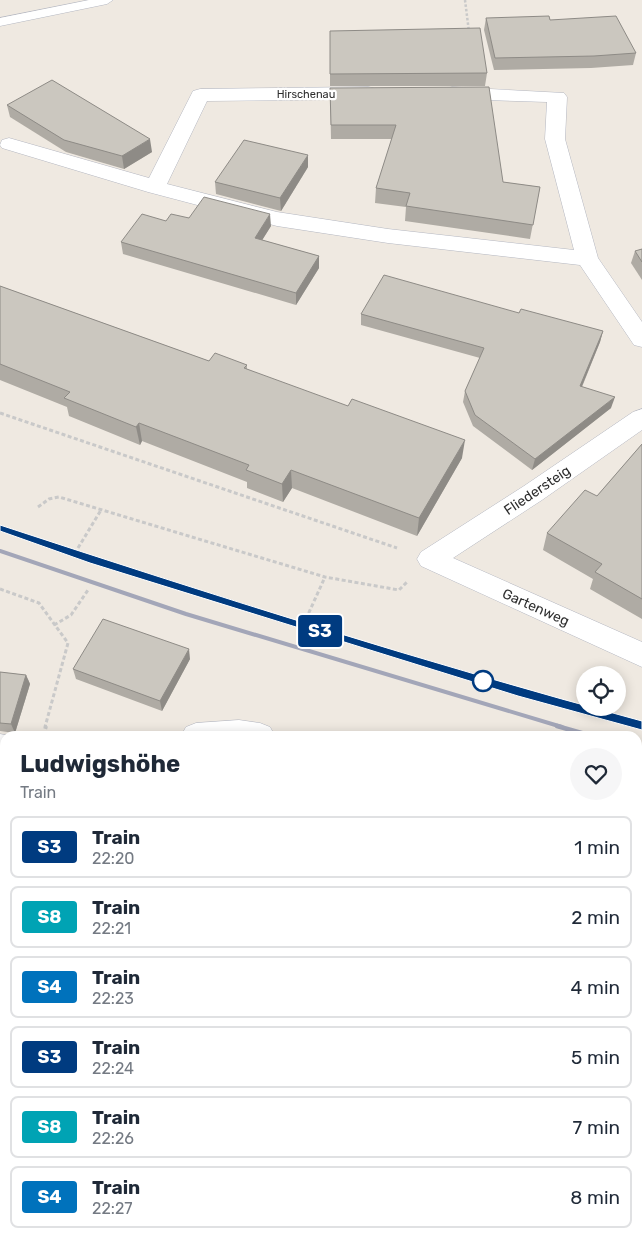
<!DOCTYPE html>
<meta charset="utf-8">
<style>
:root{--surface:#fff;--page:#f6f6f7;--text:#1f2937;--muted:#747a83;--line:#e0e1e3}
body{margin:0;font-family:Rubik,sans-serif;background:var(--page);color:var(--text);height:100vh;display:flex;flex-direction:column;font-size:19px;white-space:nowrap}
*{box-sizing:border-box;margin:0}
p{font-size:16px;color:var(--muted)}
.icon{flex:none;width:28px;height:28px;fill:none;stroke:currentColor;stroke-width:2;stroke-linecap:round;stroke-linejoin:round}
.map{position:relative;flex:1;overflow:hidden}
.details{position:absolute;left:0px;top:731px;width:642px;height:516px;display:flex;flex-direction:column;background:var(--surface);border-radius:15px 15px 0 0;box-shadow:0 2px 12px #0003}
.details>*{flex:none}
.badge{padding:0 10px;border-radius:4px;font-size:18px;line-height:32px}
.fabs{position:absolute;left:576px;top:666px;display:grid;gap:10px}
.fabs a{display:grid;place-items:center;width:50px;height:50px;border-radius:50%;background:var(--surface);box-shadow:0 2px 12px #0003;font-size:25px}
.map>.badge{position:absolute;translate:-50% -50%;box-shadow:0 0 0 2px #fff}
.round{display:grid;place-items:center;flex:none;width:52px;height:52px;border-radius:26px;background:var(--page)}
.headline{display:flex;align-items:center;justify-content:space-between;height:85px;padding:0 20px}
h1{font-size:24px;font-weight:700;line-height:38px}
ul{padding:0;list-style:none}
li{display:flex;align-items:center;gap:15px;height:62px;margin:0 10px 8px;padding:0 10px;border:2px solid var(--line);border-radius:8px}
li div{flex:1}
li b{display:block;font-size:19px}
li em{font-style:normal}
li .badge{min-width:55px;font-weight:700;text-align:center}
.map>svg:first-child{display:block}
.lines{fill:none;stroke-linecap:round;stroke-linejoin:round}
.service-casing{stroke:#b4b7c1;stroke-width:1}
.minor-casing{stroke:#b4b7c1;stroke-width:1}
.path-far2{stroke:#c9c9c9;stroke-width:2.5;stroke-dasharray:2.5 2;stroke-linecap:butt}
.path-far1{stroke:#c9c9c9;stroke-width:3;stroke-dasharray:4 2.5;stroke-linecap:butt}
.path{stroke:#c9c9c9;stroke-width:4;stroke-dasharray:4.5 3;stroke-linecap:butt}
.service{fill:#fff;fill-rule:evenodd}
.minor{fill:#fff;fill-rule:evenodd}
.rail-far1{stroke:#a3a6b8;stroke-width:4}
.rail{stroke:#a3a6b8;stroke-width:4.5}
.wall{fill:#afaba4}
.shaded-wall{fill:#8e8b86}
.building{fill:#cbc7bf;stroke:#8e8b86}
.line{fill:#003b80;stroke:#fff}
.stop-dot{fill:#fff;stroke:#003b80;stroke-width:2.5}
.labels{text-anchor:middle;stroke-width:4.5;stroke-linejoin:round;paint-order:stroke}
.far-street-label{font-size:11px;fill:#2e2e2e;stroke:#fff}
.street-label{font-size:14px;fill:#2e2e2e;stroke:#fff}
</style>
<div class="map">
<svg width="642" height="1247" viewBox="0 0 642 1247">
<rect width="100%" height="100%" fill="#efe9e1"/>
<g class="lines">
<defs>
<g id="service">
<path d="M89,0H113L107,4L0,26V18Z"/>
<path d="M281,1242H307L308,1247H282Z"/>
</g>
<g id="minor">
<path d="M369,87L376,89L379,93L376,97L369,99L207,101L167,184L277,212L388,229L574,250L545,139L547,102L452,99L445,97L442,93L445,89L452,87L564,93L567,97L565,139L598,258L642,322V347L634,345L580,265L388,243L277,226L148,192L2,148L0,145L2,140L9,138L149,178L193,91L200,89Z"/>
<path d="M642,409V430L542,500L453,558L642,642V667L421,566L417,559L421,552L524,486L633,412Z"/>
<path d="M239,720L260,723L270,727L275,736H181L186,727L196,723Z"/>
<path d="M0,734L11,736H5V760H0Z"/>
<path d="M638,819L642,820V848L638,847Z"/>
<path d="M5,1218V1242H21L19,1247H0V1221Z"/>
</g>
</defs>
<use href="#service" class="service-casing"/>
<use href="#minor" class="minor-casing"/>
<path class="path-far2" d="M465,0L469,32"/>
<g class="path-far1">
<path d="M0,413L397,548"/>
<path d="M38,507L49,499L59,497L325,577L399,590L408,581"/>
<path d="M78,548L101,510"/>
<path d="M0,589L39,603L68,643L45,727"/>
<path d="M306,619L325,577"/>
<path d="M54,625L71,615L88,590"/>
</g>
<path class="path" d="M43,736L46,726"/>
<use href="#service" class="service"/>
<use href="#minor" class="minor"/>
<g class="rail-far1">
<path d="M0,529L320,632L642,726"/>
<path d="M0,551L186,614L562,727"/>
</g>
<g class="rail">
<path d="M557,726L592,736"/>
<path d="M638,749L642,750"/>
</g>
</g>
<g class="wall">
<path d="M486,18L550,20L636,53L633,65L591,68L494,70L484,30Z"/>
<path d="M330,31L487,73L485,86H330Z"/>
<path d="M330,88L503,182L540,187L530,239L405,221L406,207L375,203L376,188L392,139H331Z"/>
<path d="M7,105L152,152L124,169L66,152L10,117Z"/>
<path d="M308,167L281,211L216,194L215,182Z"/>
<path d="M189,218L271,226L262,240L319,256V268L296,305L123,254L121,242L166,221Z"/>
<path d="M642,249V280L631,263L635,251Z"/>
<path d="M0,286L209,361L247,365V369L462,458L417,536L292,488L283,502L247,488V482L142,441L140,445L69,416L67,407L0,380Z"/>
<path d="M519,313L603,331L600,342L582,387L611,408L532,470L473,426L463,402L465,391L480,358L361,325V314Z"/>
<path d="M642,444V619L590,589L593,579L543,550L547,533L597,496Z"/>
<path d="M190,659L162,711L76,679L73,669Z"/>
<path d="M0,672L26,675L30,684L15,733L0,731Z"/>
</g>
<g class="shaded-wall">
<path d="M150,139L152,152L124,169L122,156Z"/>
<path d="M308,155V167L281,211L280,198Z"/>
<path d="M270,214L271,226L256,250L255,238Z"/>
<path d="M319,256V268L296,305V293Z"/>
<path d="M603,331L600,342L577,398L580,386Z"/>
<path d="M615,397L611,408L532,470L535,459Z"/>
<path d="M139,423L142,441L140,445L136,427Z"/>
<path d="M465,440L462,458L417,536L419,518Z"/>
<path d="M291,470L292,488L283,502L282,484Z"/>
<path d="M189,649L190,659L162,711L160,701Z"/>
<path d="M26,675L30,684L15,733L11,724Z"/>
</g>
<g class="building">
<path d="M549,16L550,20L616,16L636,53L594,56L495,58L486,18Z"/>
<path d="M480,28L487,73L330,74V31Z"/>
<path d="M52,80L150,139L122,156L64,140L7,105Z"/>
<path d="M489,87L503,182L540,187L533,225L406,206L410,193L376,188L396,125H331L330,88Z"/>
<path d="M244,140L308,155L280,198L215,182Z"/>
<path d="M204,197L270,214L255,238L319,256L296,293L121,242L142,214L166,221L171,214L189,218Z"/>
<path d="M642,249V262L635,251Z"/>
<path d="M384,275L519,313L521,309L603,331L580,386L615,397L535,459L475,415L465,391L484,348L361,314Z"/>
<path d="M0,286L209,361L215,353L247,365L244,368L348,406L352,399L465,440L419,518L291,470L282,484L246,470L249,465L139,423L136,427L64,398L70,392L0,364Z"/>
<path d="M642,444V599L595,572L602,564L547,533L585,490L597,496Z"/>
<path d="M103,619L189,649L160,701L73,669Z"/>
<path d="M0,672L26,675L11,724L0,723Z"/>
<path d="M5,809V836L0,822V811Z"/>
<path d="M226,1242H273L275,1247H227Z"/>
<path d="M417,1242H468L470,1247H408Z"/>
</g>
<path class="line" d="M0,525C213,595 426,663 642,721V730L518,696L90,563L0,531Z"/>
<circle class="stop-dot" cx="483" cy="681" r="10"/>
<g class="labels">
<g class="far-street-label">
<text x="306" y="98">Hirschenau</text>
</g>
<g class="street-label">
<text transform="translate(537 490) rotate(-34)" y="5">Fliedersteig</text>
<text transform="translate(536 607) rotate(24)" y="5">Gartenweg</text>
</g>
</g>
</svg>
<div class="fabs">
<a><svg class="icon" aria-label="locate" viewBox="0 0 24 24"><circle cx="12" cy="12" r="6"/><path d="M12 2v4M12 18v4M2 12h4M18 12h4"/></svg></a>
</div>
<b class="badge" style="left:320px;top:631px;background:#003b80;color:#fff">S3</b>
<section class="details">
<div class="headline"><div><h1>Ludwigshöhe</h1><p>Train</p></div><a class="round"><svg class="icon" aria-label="heart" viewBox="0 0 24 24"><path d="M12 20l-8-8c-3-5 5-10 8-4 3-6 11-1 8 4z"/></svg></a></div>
<ul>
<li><span class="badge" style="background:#003b80;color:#fff">S3</span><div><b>Train</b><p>22:20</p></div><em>1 min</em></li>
<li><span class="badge" style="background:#00a3b4;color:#fff">S8</span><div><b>Train</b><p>22:21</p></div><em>2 min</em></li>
<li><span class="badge" style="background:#0072bc;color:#fff">S4</span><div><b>Train</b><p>22:23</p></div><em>4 min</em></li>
<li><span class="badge" style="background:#003b80;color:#fff">S3</span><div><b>Train</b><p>22:24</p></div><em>5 min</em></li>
<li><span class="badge" style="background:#00a3b4;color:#fff">S8</span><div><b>Train</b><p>22:26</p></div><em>7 min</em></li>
<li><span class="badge" style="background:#0072bc;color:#fff">S4</span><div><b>Train</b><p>22:27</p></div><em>8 min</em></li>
</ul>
</section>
</div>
